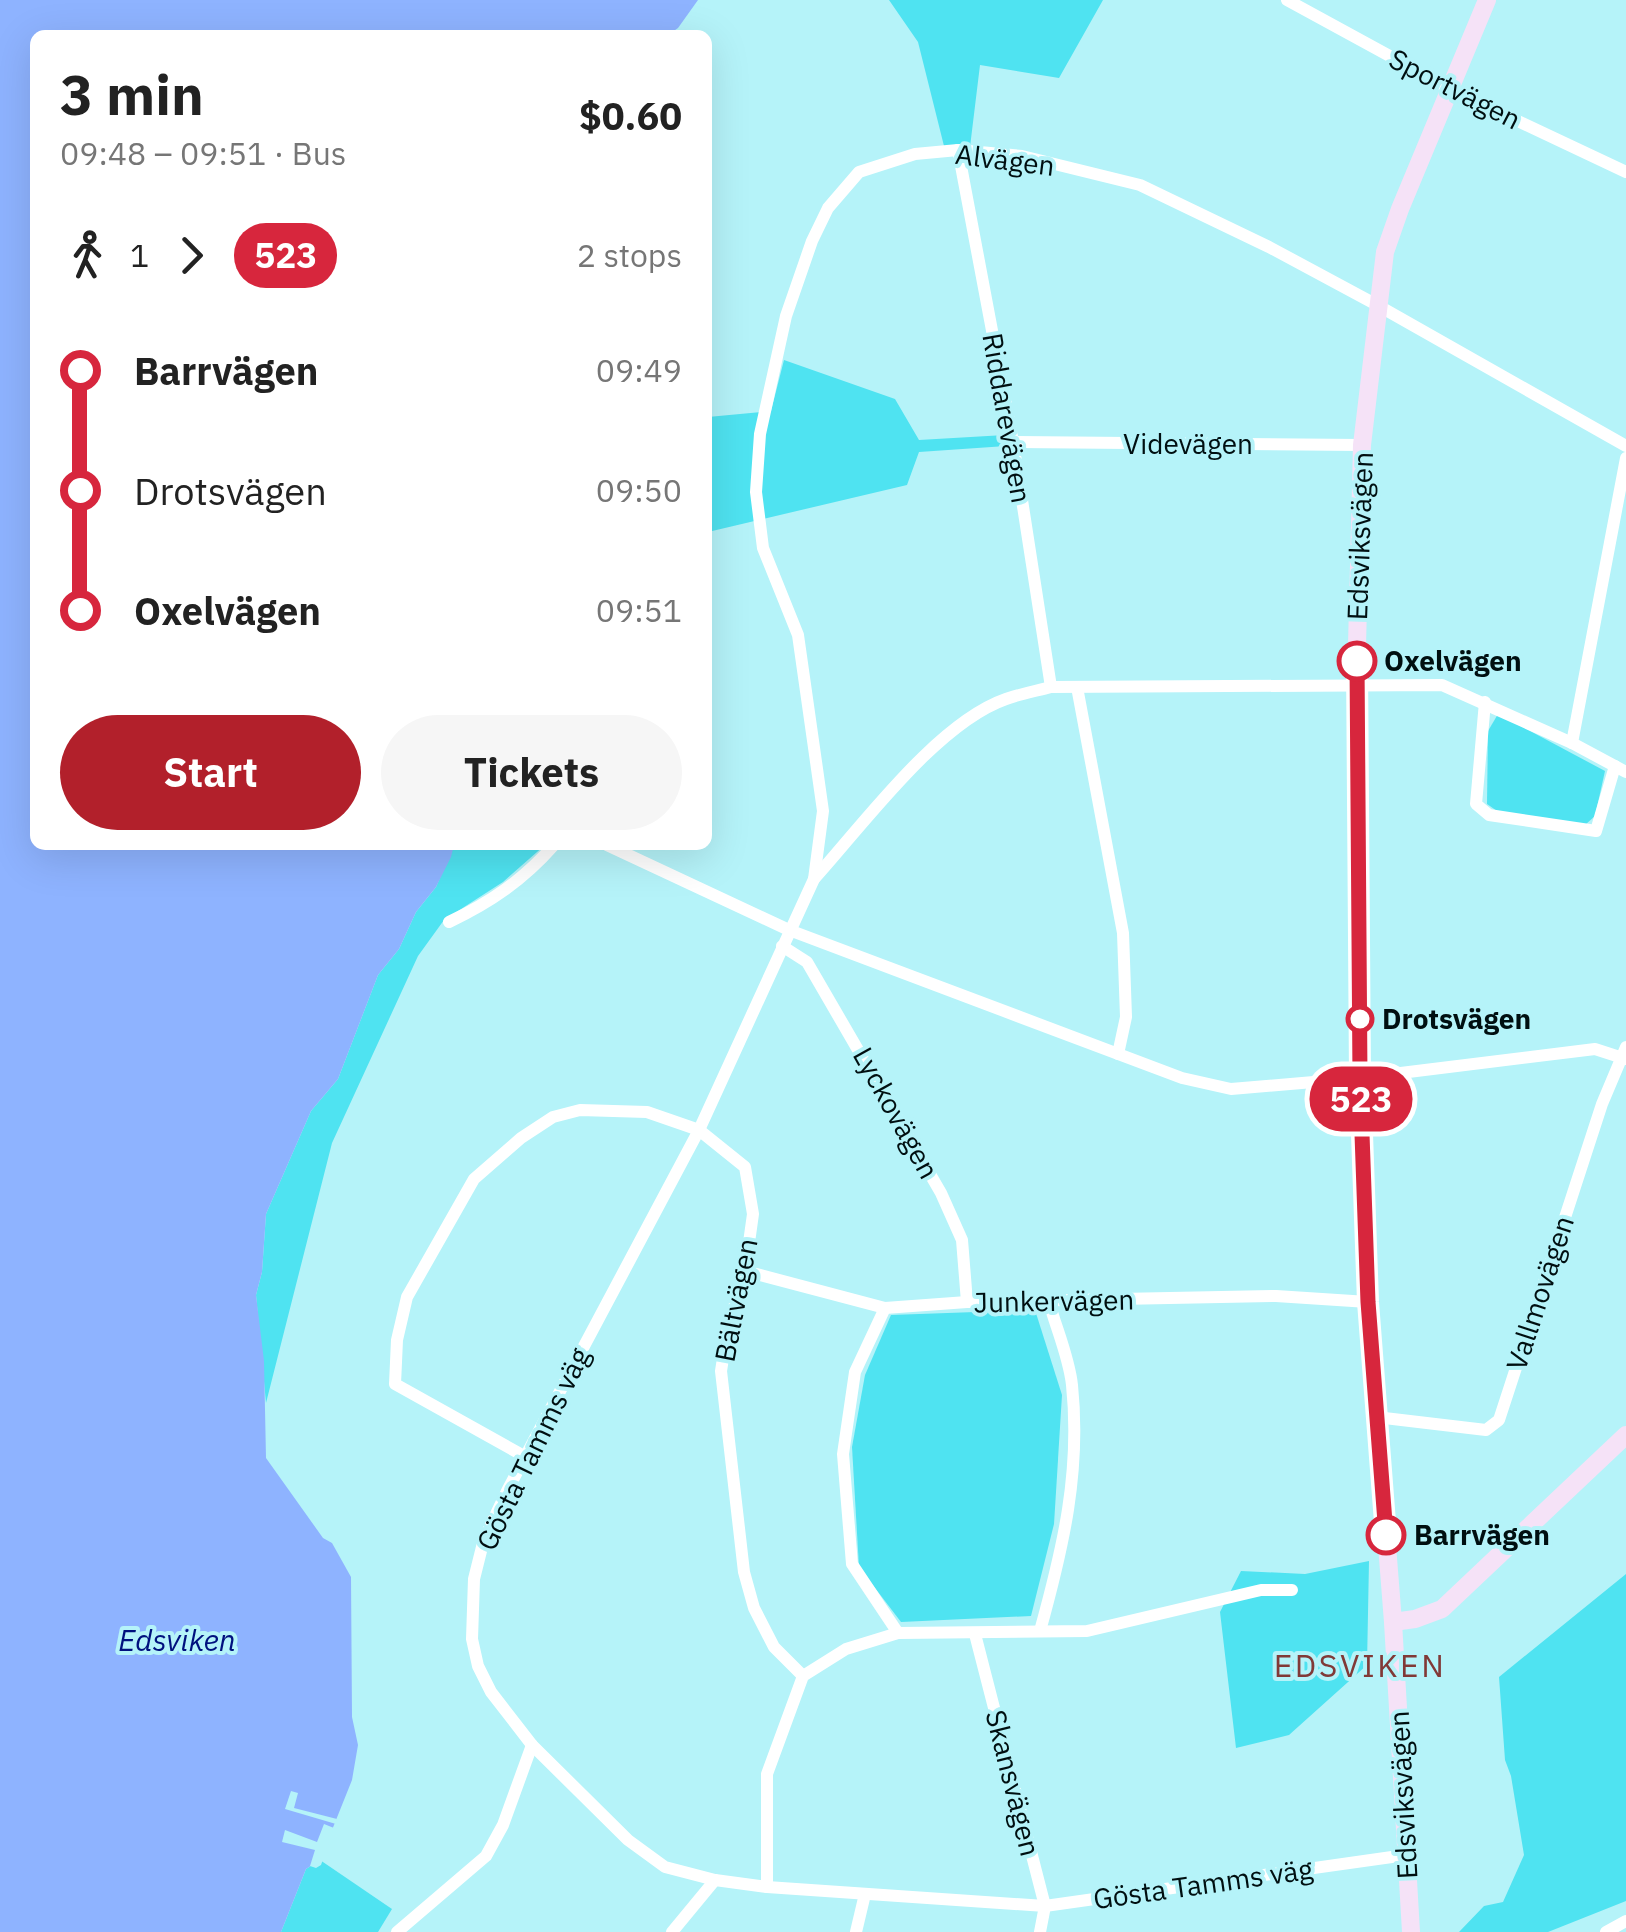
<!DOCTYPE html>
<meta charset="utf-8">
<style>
:root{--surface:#fff;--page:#f6f6f6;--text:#222;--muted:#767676;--accent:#b2202b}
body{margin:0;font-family:"IBM Plex Sans",sans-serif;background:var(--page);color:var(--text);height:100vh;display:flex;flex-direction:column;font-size:38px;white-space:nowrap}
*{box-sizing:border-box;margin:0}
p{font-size:32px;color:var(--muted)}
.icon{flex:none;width:55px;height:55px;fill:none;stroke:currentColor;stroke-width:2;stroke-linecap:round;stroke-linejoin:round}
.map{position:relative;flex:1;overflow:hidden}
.sheet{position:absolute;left:30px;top:30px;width:682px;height:820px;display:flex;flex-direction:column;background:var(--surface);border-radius:15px;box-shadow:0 10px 40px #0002}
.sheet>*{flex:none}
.badge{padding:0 20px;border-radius:32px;font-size:35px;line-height:65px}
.map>.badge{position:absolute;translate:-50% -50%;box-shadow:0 0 0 5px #fff}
.legs{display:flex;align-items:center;gap:15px;height:110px;padding:0 30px;font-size:32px}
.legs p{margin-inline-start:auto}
.overview{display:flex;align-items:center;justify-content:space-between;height:170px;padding:0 30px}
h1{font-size:55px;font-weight:800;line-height:75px}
.action{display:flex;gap:20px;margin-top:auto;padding:20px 30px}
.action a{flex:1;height:115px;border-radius:60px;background:var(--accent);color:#fff;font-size:40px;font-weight:800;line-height:115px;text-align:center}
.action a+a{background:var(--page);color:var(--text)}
ul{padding:0 30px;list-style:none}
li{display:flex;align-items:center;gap:35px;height:120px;font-size:38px}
li i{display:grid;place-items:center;width:15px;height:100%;margin:0 12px;background:currentColor}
li i::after{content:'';width:25px;height:25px;margin:-12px;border:8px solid;border-radius:50%;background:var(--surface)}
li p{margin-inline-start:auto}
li:first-child i{background:linear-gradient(#0000 50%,currentColor 0)}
li:last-child i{background:linear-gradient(currentColor 50%,#0000 0)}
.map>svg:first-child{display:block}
.green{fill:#4fe3f1}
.water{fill:#8eb3ff}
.pier{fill:#b5f3f9}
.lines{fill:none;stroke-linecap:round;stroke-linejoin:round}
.street{stroke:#fff;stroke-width:12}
.secondary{stroke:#f5e2f7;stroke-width:18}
.line-1-casing{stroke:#fff;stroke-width:22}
.line-1{stroke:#d7263d;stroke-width:15}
.stop-1-dot{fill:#fff;stroke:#d7263d;stroke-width:5}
.labels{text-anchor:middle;stroke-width:8;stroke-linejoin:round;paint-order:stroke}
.street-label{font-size:28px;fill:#000f11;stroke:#b5f3f9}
.stop-label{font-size:28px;font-weight:bold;fill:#000f11;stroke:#b5f3f9;text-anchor:start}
.water-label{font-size:30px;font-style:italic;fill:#00117e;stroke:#b5f3f9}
.quarter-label{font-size:32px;letter-spacing:2.5px;fill:#813937;stroke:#b5f3f9}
</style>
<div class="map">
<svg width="1626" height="1932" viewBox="0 0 1626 1932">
<rect width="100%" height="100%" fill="#b5f3f9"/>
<g class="green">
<path d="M889,0H1103L1059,78L980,65L970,147L944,146L918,42Z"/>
<path d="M784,360L895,399L919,440L1005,435L1006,446L919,452L907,485L708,532V417L771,411Z"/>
<path d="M1498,714L1605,771L1595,816L1585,825L1497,811L1487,804L1488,731Z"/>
<path d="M454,845H545L503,882L444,920L418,956L332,1143L266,1403L256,1295L262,1272L266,1214L311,1111L338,1079L378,975L399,949L416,912L436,887Z"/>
<path d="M1035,1310L1062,1395L1054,1524L1031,1616L901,1622L859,1567L852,1447L865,1375L891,1315Z"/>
<path d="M1369,1561L1367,1665L1289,1735L1236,1748L1220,1612L1241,1571L1305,1574Z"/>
<path d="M1626,1574V1901L1548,1932H1459L1484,1906L1503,1902L1524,1855L1511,1776L1505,1760L1499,1677Z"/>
<path d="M320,1860L392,1909L378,1932H281L306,1869Z"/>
</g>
<path class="water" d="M0,0H698L678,28L668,35H35V845H454L451,857L436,887L416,912L399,949L378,975L338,1079L311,1111L266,1214L262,1272L256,1295L264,1361L266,1458L323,1538L332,1543L351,1577L352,1717L358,1745L352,1780L320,1860L306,1869L281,1932H0Z"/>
<g class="pier">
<path d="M291,1791L298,1793L294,1808L337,1819L336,1824L285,1809Z"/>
<path d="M324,1824L334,1828L321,1865L316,1868L310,1866L315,1850L282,1842L285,1830L317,1842Z"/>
</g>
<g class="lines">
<g class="street">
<path d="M1287,0L1452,90L1626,172"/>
<path d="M958,150L1013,442L1051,687"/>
<path d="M1013,442L1362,445"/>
<path d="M1077,687L1123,933L1126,1017L1118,1054"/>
<path d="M1485,702L1476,804L1489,815L1596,831L1615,766"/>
<path d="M1572,743L1626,458"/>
<path d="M607,845L789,930L1182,1078L1231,1089L1360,1078L1595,1049L1626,1059"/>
<path d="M814,879C863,825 937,723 1006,699C1020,694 1036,691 1051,687L1442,685L1572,743L1626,772"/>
<path d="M449,922C491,902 523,880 554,845"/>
<path d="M782,946L807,962L941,1193L962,1240L967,1302"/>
<path d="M745,1271L885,1308L967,1302L1276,1296L1368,1302"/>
<path d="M885,1308L855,1372L843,1454L852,1564L898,1633"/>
<path d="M1376,1417L1486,1430L1499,1420L1602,1104L1626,1047"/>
<path d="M524,1456L395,1384L397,1340L407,1297L474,1179L521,1138L553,1117L580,1110L647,1112L699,1130L745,1167L753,1214L745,1271L728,1327L721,1371L744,1572L754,1608L774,1647L803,1676"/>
<path d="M1040,1631C1063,1548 1081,1472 1072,1385C1069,1357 1056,1328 1049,1302"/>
<path d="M975,1634L1045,1906L1040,1932"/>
<path d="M1406,1855L1045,1906L767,1887L715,1880L665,1867L628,1840L532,1745L491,1692L478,1666L472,1639L474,1579L484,1539L507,1491L699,1130L814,879L823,811L798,635L763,548L756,492L760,434L786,316L812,241L828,208L859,172L915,154L958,150L1022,156L1140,185L1269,247L1377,305L1626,446"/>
<path d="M767,1887V1774L803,1676L846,1649L898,1633L1087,1631L1261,1590H1292"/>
<path d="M397,1932L486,1856L503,1825L532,1745"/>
<path d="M672,1932L715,1880"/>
<path d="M856,1932L865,1894"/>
<path d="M1606,1932L1626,1921"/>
</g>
<g class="secondary">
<path d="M1393,1622L1415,1619L1442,1609L1626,1435"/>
<path d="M1411,1932L1393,1622L1368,1302L1360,1078L1356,686L1362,445L1385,252L1400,209L1487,0"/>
</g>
</g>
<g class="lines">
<defs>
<path id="line-1" d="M1357,661L1360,1078L1368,1302L1386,1535"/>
</defs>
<use href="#line-1" class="line-1-casing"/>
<use href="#line-1" class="line-1"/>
</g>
<g class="stop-1-dot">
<circle cx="1357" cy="661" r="18"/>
<circle cx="1360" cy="1019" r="12"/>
<circle cx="1386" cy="1535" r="18"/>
</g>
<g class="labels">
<g class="street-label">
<text transform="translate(1455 89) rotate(27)" y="10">Sportvägen</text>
<text transform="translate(1005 160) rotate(7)" y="10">Alvägen</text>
<text transform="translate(1007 418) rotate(80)" y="10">Riddarevägen</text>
<text x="1188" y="454">Videvägen</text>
<text transform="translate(1360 536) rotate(-88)" y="10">Edsviksvägen</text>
<text transform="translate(896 1113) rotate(61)" y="10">Lyckovägen</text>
<text transform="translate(1540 1293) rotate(-72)" y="10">Vallmovägen</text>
<text transform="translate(736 1300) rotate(-79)" y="10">Bältvägen</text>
<text transform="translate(1054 1301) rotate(-1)" y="10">Junkervägen</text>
<text transform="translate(533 1449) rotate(-64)" y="10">Gösta Tamms väg</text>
<text transform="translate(1013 1783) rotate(76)" y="10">Skansvägen</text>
<text transform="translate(1403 1795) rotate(-93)" y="10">Edsviksvägen</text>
<text transform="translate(1203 1884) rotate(-8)" y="10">Gösta Tamms väg</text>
</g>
<g class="stop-label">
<text x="1384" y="671">Oxelvägen</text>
<text x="1382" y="1029">Drotsvägen</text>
<text x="1414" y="1545">Barrvägen</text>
</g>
<g class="water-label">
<text x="177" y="1651">Edsviken</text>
</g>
<g class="quarter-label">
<text x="1360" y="1677">EDSVIKEN</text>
</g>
</g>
</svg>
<b class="badge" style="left:1361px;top:1099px;background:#d7263d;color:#fff">523</b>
<section class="sheet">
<div class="overview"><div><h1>3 min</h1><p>09:48 – 09:51 · Bus</p></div><b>$0.60</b></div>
<div class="legs"><svg class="icon" aria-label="walk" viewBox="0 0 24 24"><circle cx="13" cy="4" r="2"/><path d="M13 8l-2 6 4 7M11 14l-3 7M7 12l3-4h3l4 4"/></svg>1<svg class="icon" aria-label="forward" viewBox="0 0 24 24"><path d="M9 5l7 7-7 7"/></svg><b class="badge" style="background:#d7263d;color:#fff">523</b><p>2 stops</p></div>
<ul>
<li><i style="color:#d7263d"></i><b>Barrvägen</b><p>09:49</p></li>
<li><i style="color:#d7263d"></i><span>Drotsvägen</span><p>09:50</p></li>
<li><i style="color:#d7263d"></i><b>Oxelvägen</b><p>09:51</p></li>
</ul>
<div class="action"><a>Start</a><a>Tickets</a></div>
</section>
</div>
